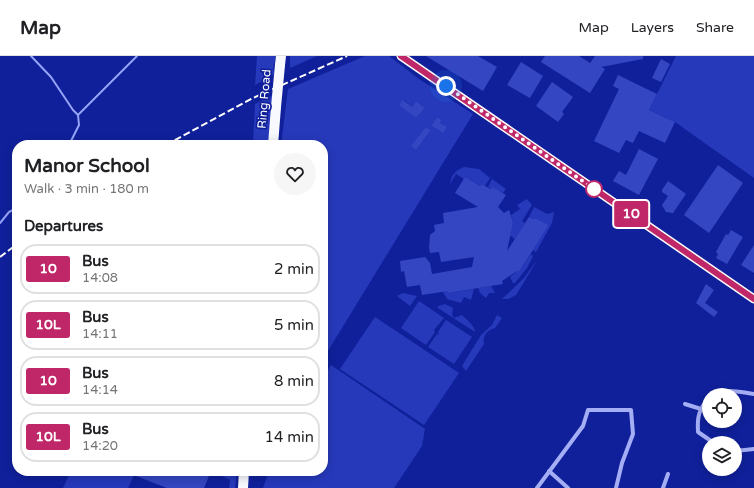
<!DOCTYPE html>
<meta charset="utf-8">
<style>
:root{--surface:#fff;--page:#f6f6f6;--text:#202124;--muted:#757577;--line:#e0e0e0}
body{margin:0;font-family:"Varela Round",sans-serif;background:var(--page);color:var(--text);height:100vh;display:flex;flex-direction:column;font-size:15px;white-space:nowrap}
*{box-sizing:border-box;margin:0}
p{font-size:13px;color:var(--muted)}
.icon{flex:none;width:22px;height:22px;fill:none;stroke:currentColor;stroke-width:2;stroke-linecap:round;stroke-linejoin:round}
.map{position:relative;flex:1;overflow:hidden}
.side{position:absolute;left:12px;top:84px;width:316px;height:336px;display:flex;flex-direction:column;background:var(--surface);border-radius:16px;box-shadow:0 2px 10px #0003}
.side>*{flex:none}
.badge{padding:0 8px;border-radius:3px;font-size:14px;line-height:26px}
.tools{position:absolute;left:702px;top:332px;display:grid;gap:8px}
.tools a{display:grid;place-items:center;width:40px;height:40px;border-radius:50%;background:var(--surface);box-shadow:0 2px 10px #0003;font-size:20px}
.you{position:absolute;width:20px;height:20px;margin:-10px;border:3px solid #fff;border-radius:50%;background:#1a73e8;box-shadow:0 0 0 6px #1a73e833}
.map>.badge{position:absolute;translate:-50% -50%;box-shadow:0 0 0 2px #fff}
h2{padding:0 12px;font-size:15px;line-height:36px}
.round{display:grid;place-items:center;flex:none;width:42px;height:42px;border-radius:21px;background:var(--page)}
.overview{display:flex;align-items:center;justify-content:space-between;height:68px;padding:0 12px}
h1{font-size:19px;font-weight:700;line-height:30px}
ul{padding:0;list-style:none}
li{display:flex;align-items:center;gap:12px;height:50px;margin:0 8px 6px;padding:0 4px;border:2px solid var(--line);border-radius:16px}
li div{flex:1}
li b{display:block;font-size:15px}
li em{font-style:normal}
li .badge{min-width:44px;font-weight:700;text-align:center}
header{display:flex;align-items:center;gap:24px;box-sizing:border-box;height:56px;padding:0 20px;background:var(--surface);border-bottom:1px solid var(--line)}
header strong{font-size:19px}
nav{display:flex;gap:22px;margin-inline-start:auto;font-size:14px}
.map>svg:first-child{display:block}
.green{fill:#2639bb;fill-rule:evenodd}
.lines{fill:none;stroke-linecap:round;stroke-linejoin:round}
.stream{stroke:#95a3f8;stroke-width:2}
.building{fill:#3446c1}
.minor{stroke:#a4aef5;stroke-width:4}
.trunk{stroke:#f8f8ff;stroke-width:10}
.rail{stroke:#fff;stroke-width:2;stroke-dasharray:7 3;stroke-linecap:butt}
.trunk-bridge{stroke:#f8f8ff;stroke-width:10}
.line-casing{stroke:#fff;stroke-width:9}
.line{stroke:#c02769;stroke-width:6}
.walk{stroke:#fff;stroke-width:4;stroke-dasharray:0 7.2}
.stop-dot{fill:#fff;stroke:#c02769;stroke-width:2}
.labels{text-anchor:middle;stroke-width:3.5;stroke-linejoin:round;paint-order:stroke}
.street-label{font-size:12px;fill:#fff;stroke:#10209b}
</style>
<header>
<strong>Map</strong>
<nav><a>Map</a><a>Layers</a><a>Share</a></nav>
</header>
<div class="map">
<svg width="754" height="432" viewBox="0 0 754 432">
<rect width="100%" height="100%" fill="#10209b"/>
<g class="green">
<path d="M257,0H276L273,13L275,18L255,29Z"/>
<path d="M290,0H317L290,12Z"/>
<path d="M365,0H389L419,23L473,58L323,303V89H281L288,33ZM404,44L412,51L416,45L425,52L416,62L400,48ZM437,61L442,64L440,67L446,71L443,77L431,70ZM427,71L431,74L416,94L412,90Z"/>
<path d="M676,0H754V122L675,66L649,54Z"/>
<path d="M273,39L268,89H253L255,48Z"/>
<path d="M464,111L479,113L490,122L485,130L481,128L480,130L465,121L464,123L456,118L450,128C451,119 456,114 464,111Z"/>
<path d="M492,123L506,133L503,137L488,131Z"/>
<path d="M527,143L532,149L522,165L525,167L515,183L508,178L513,166L511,159L520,153L517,149Z"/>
<path d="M534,151L547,158L554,156L552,167L536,196L533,194L549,169L535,162L534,163L529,161Z"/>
<path d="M531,198L533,200L527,212L515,227H513L510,221L517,215L519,216Z"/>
<path d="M538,203L516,239L508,243H502L523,223Z"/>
<path d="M491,230L495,237H489L486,242L480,237L478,232Z"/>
<path d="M448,233L449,237L474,233L471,244L464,241L461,247L447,243L442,234Z"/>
<path d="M403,237L417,240L410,250L397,240Z"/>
<path d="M419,245L444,262L434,274L435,276L426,289L401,272Z"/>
<path d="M445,248L453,252L452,258L454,262L462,259C467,264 474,269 475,276L438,252V250Z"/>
<path d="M497,259L502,262L495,272C487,274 482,280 484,288L466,315L462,310L481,279L492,269Z"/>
<path d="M375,261L459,317L424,369L340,313Z"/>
<path d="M446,264L472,281L454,308L428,291L437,278L439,279L438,276Z"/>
<path d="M331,309L425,373L422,390L394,432H263L269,415H323V322Z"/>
<path d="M71,415H136L128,432H63Z"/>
<path d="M212,415H237L235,432H229L230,424Z"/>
</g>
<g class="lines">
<g class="stream">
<path d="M31,0L51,21L73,54L78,59"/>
<path d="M69,89L79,69L78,59L137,0"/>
<path d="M0,167L9,156L17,152"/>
</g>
</g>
<g class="building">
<path d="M426,0H478L497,11L483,35Z"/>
<path d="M545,0H579L590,7L595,0H643V3L601,11L605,13L590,37L541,6Z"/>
<path d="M661,3L670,8L661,26L652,22Z"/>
<path d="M521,6L543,20L530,42L507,29Z"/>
<path d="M618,19L657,38L649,54L675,66L665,87L639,75L633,87L626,84L619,97L594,85L619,33L613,30Z"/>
<path d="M552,26L573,41L562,56L564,58L558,66L536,50Z"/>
<path d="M403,44L412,51L416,45L425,52L416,62L399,49Z"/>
<path d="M437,61L442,64L440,67L447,71L443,77L431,70Z"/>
<path d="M426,71L431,74L416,94L411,90Z"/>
<path d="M639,93L658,103L639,139L613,125L619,115L626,119Z"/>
<path d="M718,109L743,127L709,177L684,159Z"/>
<path d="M465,121L480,130L481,128L491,133L492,131L506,139L498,151L504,157L509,154L513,166L507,195L529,161L534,163L535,162L549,169L519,216L517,215L502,225L503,228L448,237V235L422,239L420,229L407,231L404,215L401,216L400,205L425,201L430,207L432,218L472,211L474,201L441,206L439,196L430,197L429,192L430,179L435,175L434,169L444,167L443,157L478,151L455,137Z"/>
<path d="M668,125L686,138L673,157L666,156L662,149L668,140L662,136V134Z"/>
<path d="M731,174L743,181L727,208L716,202L718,198L716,196L726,178L728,179Z"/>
<path d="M754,189V217L741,209Z"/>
<path d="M706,228L714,234L705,247L718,256L714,261L696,247Z"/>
<path d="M138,415H211L204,432H167L136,420Z"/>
</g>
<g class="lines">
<g class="minor">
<path d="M401,0L754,243"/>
<path d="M713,339C726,332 739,336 754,338"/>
<path d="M709,341C699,354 697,360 698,376L714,387"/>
<path d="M685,348L701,353"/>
<path d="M735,395L754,393"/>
<path d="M549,415L568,432"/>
<path d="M537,432L583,370L588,354H631L633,378L622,407L616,432"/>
<path d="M663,432L668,418"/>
</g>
<g class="trunk">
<path d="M280,9L281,0"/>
<path d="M273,89L276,51"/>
<path d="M243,432L244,415"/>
</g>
<g class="rail">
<path d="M166,89L253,42L347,0"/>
<path d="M0,201L17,188"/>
</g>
<path class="trunk-bridge" d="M276,51L280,9"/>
</g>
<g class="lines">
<defs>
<path id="line" d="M401,0L754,243"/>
</defs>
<use href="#line" class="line-casing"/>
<use href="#line" class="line"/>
<path class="walk" d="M446,30L594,133"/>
</g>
<circle class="stop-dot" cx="594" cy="133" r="8"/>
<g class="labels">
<g class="street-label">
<text transform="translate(264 43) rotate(-85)" y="4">Ring Road</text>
</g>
</g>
</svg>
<div class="tools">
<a><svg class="icon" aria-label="locate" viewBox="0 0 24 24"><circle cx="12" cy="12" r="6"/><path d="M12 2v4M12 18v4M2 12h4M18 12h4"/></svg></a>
<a><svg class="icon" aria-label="layers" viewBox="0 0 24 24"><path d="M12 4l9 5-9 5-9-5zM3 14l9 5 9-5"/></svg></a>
</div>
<div class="you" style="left:446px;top:30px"></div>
<b class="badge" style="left:631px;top:158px;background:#c02769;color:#fff">10</b>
<section class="side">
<div class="overview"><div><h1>Manor School</h1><p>Walk · 3 min · 180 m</p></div><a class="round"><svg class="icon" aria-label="heart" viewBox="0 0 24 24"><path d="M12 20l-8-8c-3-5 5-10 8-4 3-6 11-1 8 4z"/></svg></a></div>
<h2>Departures</h2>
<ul>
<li><span class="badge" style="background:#c02769;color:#fff">10</span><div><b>Bus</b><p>14:08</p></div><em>2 min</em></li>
<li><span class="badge" style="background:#c02769;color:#fff">10L</span><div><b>Bus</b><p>14:11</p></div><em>5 min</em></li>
<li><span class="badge" style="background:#c02769;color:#fff">10</span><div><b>Bus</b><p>14:14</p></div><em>8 min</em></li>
<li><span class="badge" style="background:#c02769;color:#fff">10L</span><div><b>Bus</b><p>14:20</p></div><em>14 min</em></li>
</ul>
</section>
</div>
